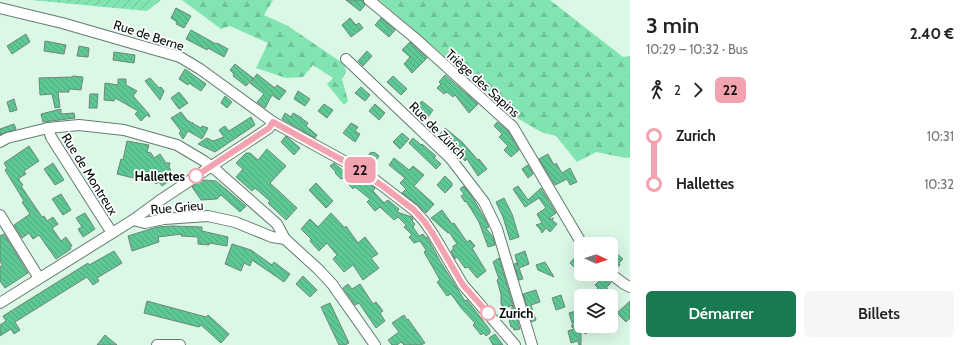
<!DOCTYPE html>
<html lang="fr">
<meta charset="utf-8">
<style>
:root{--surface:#fff;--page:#f6f6f6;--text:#222;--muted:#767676;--accent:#197950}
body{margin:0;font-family:Cabin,sans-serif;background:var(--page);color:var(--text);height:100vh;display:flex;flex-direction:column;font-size:15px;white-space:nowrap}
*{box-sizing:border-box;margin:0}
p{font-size:13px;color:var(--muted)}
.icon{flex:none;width:22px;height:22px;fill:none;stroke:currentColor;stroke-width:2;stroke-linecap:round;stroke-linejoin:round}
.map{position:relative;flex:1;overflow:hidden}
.panel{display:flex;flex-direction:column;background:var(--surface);width:340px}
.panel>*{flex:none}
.badge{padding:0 8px;border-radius:6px;font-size:14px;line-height:26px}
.needle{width:26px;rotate:93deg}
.buttons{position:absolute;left:574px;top:237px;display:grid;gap:8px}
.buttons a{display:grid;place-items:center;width:44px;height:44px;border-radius:6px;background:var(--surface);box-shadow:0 4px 16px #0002;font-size:20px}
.map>.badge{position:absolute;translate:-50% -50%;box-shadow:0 0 0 2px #fff}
.legs{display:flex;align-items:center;gap:6px;height:44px;padding:0 16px;font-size:13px}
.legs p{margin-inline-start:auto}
.headline{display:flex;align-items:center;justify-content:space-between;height:68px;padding:0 16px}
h1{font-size:22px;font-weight:600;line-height:30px}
.button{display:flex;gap:8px;margin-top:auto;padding:8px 16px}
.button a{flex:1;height:46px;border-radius:6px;background:var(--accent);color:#fff;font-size:16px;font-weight:600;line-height:46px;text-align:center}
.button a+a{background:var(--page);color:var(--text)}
ul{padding:0 16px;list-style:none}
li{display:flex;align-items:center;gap:14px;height:48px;font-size:15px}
li i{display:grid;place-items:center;width:6px;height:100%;margin:0 5px;background:currentColor}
li i::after{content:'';width:10px;height:10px;margin:-5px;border:3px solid;border-radius:50%;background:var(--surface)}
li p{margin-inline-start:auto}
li:first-child i{background:linear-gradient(#0000 50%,currentColor 0)}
li:last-child i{background:linear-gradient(currentColor 50%,#0000 0)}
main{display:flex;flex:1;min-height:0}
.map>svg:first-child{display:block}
.forest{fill:url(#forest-firs)}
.garden{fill:url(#garden-furrows)}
.building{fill:url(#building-back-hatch);stroke:#6e8778}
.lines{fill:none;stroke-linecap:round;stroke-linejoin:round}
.street-casing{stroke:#637c6d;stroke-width:12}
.street{stroke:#fff;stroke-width:10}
.line-1-casing{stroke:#fff;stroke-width:9}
.line-1{stroke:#f3a3af;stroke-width:6}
.stop-1-dot{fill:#fff;stroke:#f3a3af;stroke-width:2}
.labels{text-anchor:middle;stroke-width:3.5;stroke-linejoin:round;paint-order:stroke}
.street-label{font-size:13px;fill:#08110c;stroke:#fff}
.stop-label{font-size:13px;font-weight:bold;fill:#08110c;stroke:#fff;text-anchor:end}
</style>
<main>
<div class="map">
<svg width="630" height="345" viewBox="0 0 630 345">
<defs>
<pattern id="forest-firs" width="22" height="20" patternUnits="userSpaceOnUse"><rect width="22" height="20" fill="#82e5b1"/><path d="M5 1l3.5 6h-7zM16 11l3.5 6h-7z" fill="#6fc397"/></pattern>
<pattern id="garden-furrows" width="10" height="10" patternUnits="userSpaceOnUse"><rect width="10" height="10" fill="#82e5b1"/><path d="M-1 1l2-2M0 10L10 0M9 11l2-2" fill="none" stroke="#6fc397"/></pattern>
<pattern id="building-back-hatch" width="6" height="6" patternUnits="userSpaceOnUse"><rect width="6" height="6" fill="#5dc893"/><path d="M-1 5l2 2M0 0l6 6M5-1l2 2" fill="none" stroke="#4fab7e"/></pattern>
</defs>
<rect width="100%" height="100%" fill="#dbf7e6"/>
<g class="forest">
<path d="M182,0H273L264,15L288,26L344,64L346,72L342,79L348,101L344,105L327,84L333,78L313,65L303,77L286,78L256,68L268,43L230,26L221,29Z"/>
<path d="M379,0H550L623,57L630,56V157L626,158L596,152L577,162L556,136L541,132L517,118Z"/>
</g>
<path class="garden" d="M31,0H161L147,11Z"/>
<g class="building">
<path d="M346,0H363L365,5L360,11Z"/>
<path d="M176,8L191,16L184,28L176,24L177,22L171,18Z"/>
<path d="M350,18L356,25L359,23L363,28L351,37L342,25Z"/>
<path d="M381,18L395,30L389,37L375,25Z"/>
<path d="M191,30L216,44L217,43L228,49L224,57L208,48L207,50L186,39Z"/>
<path d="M26,34L30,42L12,54L7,46Z"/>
<path d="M45,41L66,45L64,54L44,51Z"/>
<path d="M410,42L427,58L412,73L404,64L410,57L402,50Z"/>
<path d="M79,46L89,48L88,57L77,56Z"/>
<path d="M367,51L372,56L363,66L358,61Z"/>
<path d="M114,52L135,55L134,63L113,60Z"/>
<path d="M235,64L253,78L246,86L233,76L234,74L230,70Z"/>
<path d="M185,69L206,84L201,91L189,83L188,85L179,79Z"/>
<path d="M257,74L275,88L277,85L286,91L279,100L272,95L265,108L257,102L264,94L250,83Z"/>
<path d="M445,75L478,104L469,113L455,95L453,97L447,92L444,94L437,88L441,84L439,82Z"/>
<path d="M73,76L83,77L81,90L69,89V92H58L60,107L55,108L52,94L40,95L39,78L72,77Z"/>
<path d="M393,76L407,89L401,95L387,82Z"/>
<path d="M150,78L159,88L161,87L164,91L160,100L145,81Z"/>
<path d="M118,79H126V85L137,91L133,96L149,114L150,117L147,115L141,121L135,114L138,111L115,98L114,101L104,100L105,83L118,85Z"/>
<path d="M361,87L370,95L365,101L355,93Z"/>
<path d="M298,91L310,99L305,106L294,99Z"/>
<path d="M179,92L188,103L179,109L171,98Z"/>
<path d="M90,94H98L97,108H89Z"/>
<path d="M225,96L232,102L227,108L221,103Z"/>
<path d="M14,99L17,110L10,112L7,102Z"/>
<path d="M422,101L433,110L428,117L416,108Z"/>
<path d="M324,104L333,110L327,118L318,111Z"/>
<path d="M375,104L385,113L379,120L369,111Z"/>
<path d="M61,109V114L74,113L75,118L43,122L41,114Z"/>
<path d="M181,112L187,120L192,123L193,122L192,123L201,128L202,126L208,128L202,139L188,131L183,139L179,133L181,131L171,118Z"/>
<path d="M285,113L291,117L293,113L302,118H301L308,123L306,126L317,135L315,138L282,119Z"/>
<path d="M251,117L255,125L215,152L198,144L207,138L213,141L224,137L219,130L225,126L229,131Z"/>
<path d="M497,122L508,131L519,150L511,157L504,150L508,146L499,137L502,134L494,126Z"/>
<path d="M351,123L358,127L355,131L360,134L355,142L343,133Z"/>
<path d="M14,124L16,129L0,135V129Z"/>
<path d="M445,128L462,142L478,160L479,159L487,169L478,176L467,159L465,161L448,142L447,143L439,135Z"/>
<path d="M402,133L409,139L400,149L393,142Z"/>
<path d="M286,136L300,148L294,155L281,142Z"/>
<path d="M413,138L421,145L422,144L436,156L434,158L441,164L436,169L409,143Z"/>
<path d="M127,141L149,145L147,152L151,153L154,158L160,154L166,163H170L169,167L175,177L162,186L159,182L156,184L149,175L142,180L117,174L121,159L123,160Z"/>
<path d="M29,146L39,161L24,171L26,174L19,178V180L23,185L21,186L42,217L44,216L47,221L53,217L58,224L52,228L61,241L66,237L72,246L70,247L71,249L56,259L39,235L33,239L29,233L22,238L14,225L30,214L22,202L24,201L5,170L7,168L4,163Z"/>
<path d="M267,149L286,166L270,183L297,208L286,220L268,203L270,201L255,188L252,191L236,177L243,169L236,163L246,153H250L258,160Z"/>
<path d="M371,152L373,153L374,152L379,156L374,163L367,157Z"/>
<path d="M548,154L554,165L556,163L562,173L570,168L577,182L570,185L567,179L555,185L539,159Z"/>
<path d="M394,158L409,170L413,166L424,175L414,186L434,204L426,213L418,205L402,193L406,189L400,183L405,178L389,165Z"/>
<path d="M53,163L64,180L55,185L44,169Z"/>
<path d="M334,163L346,173L348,171L375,188L373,191L384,203L388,200L399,209L397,212L412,217L413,219L412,221L415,224L413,227L419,236L423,234L426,238L427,237L440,261L465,301L467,300L478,314L490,330V333L486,336L483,333L481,335L473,325L475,323L462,309L451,294L447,296L437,282L440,280L424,252L426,250L420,241L414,243L409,237L412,235L404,227L406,225L398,217L394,220L380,207L375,211L367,202L370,199L355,187L353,189L342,178L341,179L335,173L336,172L330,166Z"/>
<path d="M528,165L533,174L528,178L522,169Z"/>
<path d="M445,176L452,183V186L445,193L437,185Z"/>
<path d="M203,180L216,181L246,206L240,212L221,195L217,199L201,200L192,187Z"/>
<path d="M316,183L333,201L326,208L309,190Z"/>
<path d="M464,186L474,200L485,219L489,227L486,228L493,237L495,245L488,247L479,222L466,201L465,202L461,196L464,194L460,189Z"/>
<path d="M518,186L528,200L541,188L556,213L549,218L551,219L554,218L552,220L557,224L550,232L546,228L542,233L540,229L536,225L542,223L537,214L546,208L539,198L525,207L513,189Z"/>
<path d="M61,194L71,210L63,215L52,199Z"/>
<path d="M504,198L512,214L519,237L510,240L503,217L496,202Z"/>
<path d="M442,210L452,224L454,223L467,242L470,240L475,246L472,248L486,271L477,278L468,267L465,268L457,257L455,259L451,251L453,250V246L457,244L449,232L448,233L431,218Z"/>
<path d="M85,213L95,229L83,237L78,229L82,227L76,218Z"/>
<path d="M331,213L345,228L346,226L358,243L365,237L378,254L371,258L379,268L363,280L353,265L344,272L333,259L337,255L327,243L319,251L310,241L311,239L301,229L310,219L318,227Z"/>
<path d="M172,226L202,227V231L228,237L227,246L209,243V245L198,244V237L181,236L182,234L158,237L159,242L132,251L128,236L157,227Z"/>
<path d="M4,234L28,273L5,288L0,281V267L2,265L0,261V236Z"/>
<path d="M232,244L251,250L272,265L274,262L290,274L284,282L252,260L250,266L244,263L241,271L225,264Z"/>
<path d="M114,251L122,263L97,278L99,281L93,285L87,277L15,322L20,330L14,334L11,329L0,336V325L6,321L3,316L88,263L89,265Z"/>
<path d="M525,251L529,264L519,268L523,279L519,280L514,264L518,263V266L515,255Z"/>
<path d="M616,253L623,259L619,263L620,265L616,269L611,265V258Z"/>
<path d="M577,255L581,259V274L570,263Z"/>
<path d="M499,258L513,305L503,309L501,303V294L497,280L499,279L493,262Z"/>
<path d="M545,262L554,277L538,270L536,265Z"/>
<path d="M303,276L317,290L310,297L296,284Z"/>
<path d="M604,276L611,283L606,288L608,289L599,296L595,291L598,288L595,285Z"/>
<path d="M348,284L352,289L360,284L373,304L376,302L383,311L380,313L385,321L376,328L359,303L355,305L343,288Z"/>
<path d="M536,290L540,302L531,305L536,320L532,322L523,294Z"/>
<path d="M561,295L565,307L556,310L552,298Z"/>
<path d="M147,301L206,317L208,315L229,334L221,343L201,325L199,327L144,313Z"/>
<path d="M630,301V318L626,322L617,313Z"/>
<path d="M330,303L349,343L345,345H339L321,307Z"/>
<path d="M513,305L520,329L514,330L513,327H511L508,316Z"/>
<path d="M576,311L581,318V326H590L586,334L581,331V345H579L578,341L571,343L568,331L574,329L571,326H573L569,313Z"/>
<path d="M404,315L407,320L408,319L425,343L421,345H404L401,342L397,345H392L388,340L399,332L392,323Z"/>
<path d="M495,334L503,345H493L489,338Z"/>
<path d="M105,335L117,345H97Z"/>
</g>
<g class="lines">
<defs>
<g id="street">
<path d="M369,0L416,39L513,127L582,244"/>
<path d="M0,8L62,23L180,57L200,69L273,122L353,166L375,180L414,210L424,221L433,234L463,285L515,345"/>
<path d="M346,59L451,159L484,202L497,229L532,345"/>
<path d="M48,128L51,137L112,233"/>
<path d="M0,142L7,138L48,128L79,125L124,130L177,145L204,161L217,171L277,224L285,239"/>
<path d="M0,215L39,278"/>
<path d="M133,220L145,223L164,219L208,216L235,222L272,237L285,239L318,269L332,284L375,345"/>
<path d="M611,274L624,284L630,287"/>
<path d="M0,303L133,220L159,201L269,128L273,122"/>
<path d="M157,345H180"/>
</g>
</defs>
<use href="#street" class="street-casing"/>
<use href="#street" class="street"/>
</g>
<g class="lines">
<defs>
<path id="line-1" d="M196,176L269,128L273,122L353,166L384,187L414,210L424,221L433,234L463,285L488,313"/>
</defs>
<use href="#line-1" class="line-1-casing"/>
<use href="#line-1" class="line-1"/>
</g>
<g class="stop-1-dot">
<circle cx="196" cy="176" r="7"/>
<circle cx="488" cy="313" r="7"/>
</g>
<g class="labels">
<g class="street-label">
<text transform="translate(149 35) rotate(18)" y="5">Rue de Berne</text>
<text transform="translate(483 83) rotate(42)" y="5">Triège des Sapins</text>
<text transform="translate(438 130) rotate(45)" y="5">Rue de Zürich</text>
<text transform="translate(90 174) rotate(58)" y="5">Rue de Montreux</text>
<text transform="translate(177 207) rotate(-5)" y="5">Rue Grieu</text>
</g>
<g class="stop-label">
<text x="185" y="181">Hallettes</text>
<text x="499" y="318" text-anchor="start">Zurich</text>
</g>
</g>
</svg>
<div class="buttons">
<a><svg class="needle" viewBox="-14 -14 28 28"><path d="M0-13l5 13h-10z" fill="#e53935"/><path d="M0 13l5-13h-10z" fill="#767676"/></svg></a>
<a><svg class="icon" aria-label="layers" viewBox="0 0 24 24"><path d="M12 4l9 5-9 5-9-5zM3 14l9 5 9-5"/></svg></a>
</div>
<b class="badge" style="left:360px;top:170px;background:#f3a3af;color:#111">22</b>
</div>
<section class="panel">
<div class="headline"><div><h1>3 min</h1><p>10:29 – 10:32 · Bus</p></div><b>2.40 €</b></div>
<div class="legs"><svg class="icon" aria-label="walk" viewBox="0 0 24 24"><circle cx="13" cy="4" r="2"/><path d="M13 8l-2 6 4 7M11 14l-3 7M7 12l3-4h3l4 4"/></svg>2<svg class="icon" aria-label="forward" viewBox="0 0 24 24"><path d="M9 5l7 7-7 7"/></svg><b class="badge" style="background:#f3a3af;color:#111">22</b></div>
<ul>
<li><i style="color:#f3a3af"></i><b>Zurich</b><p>10:31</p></li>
<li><i style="color:#f3a3af"></i><b>Hallettes</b><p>10:32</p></li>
</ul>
<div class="button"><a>Démarrer</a><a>Billets</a></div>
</section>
</main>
